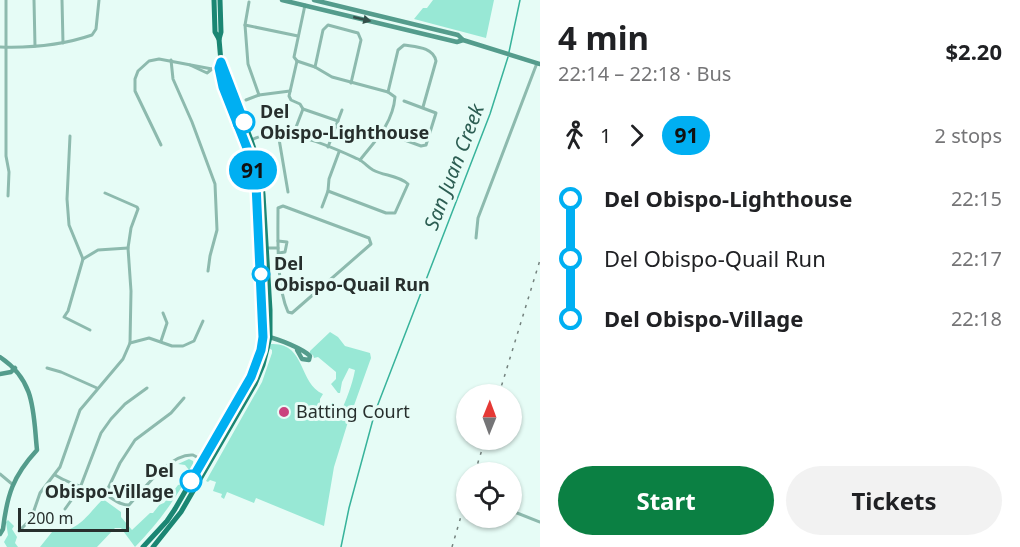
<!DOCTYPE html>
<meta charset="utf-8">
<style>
:root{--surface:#fff;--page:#f2f2f2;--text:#202124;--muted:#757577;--accent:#0b8043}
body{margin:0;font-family:"Noto Sans",sans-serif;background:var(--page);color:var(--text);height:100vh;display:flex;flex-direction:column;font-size:22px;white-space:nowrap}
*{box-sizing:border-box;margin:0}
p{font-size:20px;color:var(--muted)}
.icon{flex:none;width:33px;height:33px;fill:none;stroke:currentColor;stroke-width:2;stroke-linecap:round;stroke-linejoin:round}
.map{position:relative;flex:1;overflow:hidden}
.panel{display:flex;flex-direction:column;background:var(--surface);width:480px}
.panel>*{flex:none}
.badge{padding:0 12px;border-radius:20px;font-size:21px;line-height:39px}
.needle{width:39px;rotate:1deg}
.controls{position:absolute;left:456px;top:384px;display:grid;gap:12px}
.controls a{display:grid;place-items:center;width:66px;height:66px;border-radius:50%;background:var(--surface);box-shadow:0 2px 4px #0004;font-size:30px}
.scale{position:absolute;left:18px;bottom:15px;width:111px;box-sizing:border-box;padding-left:6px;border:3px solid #272f2d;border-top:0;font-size:16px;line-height:21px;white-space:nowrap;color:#272f2d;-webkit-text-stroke:4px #e6fcf6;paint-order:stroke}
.map>.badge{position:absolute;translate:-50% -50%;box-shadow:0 0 0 3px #fff}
.legs{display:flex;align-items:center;gap:9px;height:66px;padding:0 18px;font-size:20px}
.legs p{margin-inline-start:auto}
.head{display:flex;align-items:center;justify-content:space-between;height:102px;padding:0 18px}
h1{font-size:33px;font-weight:700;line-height:45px}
.action{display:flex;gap:12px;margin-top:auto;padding:12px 18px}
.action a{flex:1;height:69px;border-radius:36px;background:var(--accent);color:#fff;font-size:24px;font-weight:700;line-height:69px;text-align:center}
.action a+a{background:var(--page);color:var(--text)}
ul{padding:0 18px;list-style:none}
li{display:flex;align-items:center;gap:21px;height:60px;font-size:22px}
li i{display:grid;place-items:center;width:9px;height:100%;margin:0 8px;background:currentColor}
li i::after{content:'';width:15px;height:15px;margin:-8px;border:4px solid;border-radius:50%;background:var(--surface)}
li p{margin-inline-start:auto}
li:first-child i{background:linear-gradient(#0000 50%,currentColor 0)}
li:last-child i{background:linear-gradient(currentColor 50%,#0000 0)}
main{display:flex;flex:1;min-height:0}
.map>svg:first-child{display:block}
.green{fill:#98e8d5}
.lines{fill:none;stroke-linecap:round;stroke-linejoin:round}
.stream{stroke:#37b39b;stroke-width:1.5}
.street{stroke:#8dbaae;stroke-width:3}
.secondary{stroke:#549c8c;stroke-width:4.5}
.primary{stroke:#1b8673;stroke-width:5}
.rail{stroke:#73817d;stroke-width:1.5;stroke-dasharray:3 6;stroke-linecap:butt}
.oneway{fill:#34504a}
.line-1-casing{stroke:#fff;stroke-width:14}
.line-1{stroke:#00aff2;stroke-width:9}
.stop-1-dot{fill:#fff;stroke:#00aff2;stroke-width:3}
.poi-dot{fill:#ca427e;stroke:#e6fcf6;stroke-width:2}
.labels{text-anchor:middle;stroke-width:6;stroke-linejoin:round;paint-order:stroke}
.stop-label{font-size:18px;font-weight:bold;fill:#272f2d;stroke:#e6fcf6;text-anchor:start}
.poi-label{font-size:18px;fill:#272f2d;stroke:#e6fcf6;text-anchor:start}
.water-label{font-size:20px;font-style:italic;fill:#2c5d52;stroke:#e6fcf6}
</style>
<main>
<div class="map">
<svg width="540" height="547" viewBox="0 0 540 547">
<rect width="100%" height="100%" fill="#e6fcf6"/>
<g class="green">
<path d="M433,0H494L486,38L414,19L423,8H427Z"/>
<path d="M330,332L338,337L345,346L370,353L371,358L347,425L334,467L324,526L256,498L254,503L227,492L224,499L221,497L222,494L213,491L216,482L210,480L208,482L206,481L262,382L272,353V350L269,348L271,344C306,342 298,383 323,394L320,399V410L327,413L330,411L329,408L334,401L331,411L340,414C346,400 352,386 355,370L349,368L342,382L340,393H338L331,384L336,379V372L318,357L314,358L313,355L310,354V351Z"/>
<path d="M189,459L193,461L194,466C176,498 161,520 135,547L121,528H115L97,547H40L52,532C78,533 87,515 103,499L121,512V517L132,530L150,513H153L160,504L164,503L178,485L182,484L189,470L185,465L178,464Z"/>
<path d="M8,520L14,526L12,529L17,537L15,543L18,547H7L4,542L8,535L6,522Z"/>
</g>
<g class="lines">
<g class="stream">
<path d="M509,52L520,0"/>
<path d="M341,547L349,508L375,412L490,114L508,57"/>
</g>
<g class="street">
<path d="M6,0V156L9,172L8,196"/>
<path d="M34,0L35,46"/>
<path d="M62,0L63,43"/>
<path d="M249,2L245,25L248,64L259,95"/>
<path d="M245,25L298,36"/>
<path d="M0,47C31,48 63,45 92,35L96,29L99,0"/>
<path d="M171,60L173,79L192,122L215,184L217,230L210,256L208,271"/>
<path d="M297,61L315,67L332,77L388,92L395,97C393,123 375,141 360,160"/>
<path d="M297,61L289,96L291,100L300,104L303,109L338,121"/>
<path d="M297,61L294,57L305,5"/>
<path d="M190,65L207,73L212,69L219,68"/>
<path d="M315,67L323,30L328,25L358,33L361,40L351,83"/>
<path d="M388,92L398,50L404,45C416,47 433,47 436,61L423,107"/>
<path d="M246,100L259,95L290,91"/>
<path d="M383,132L421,146L426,145L436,113L404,101"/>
<path d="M278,133L288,192"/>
<path d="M293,135L303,109"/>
<path d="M70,136L67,199L69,225L83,259"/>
<path d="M246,143C278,121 327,145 358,159C364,162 368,167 373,170C384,176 398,175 408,184L395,213H386L328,191"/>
<path d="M161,145L135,91V79L138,71L149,61L159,59L212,69"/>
<path d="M328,147L342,110"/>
<path d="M283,206L369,238L371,244L292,313L288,312C276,285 278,238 278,208Z"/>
<path d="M322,207L328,191L329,179L339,152"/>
<path d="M476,238L478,218L537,63"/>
<path d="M278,241L287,242L285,252L279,253"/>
<path d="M260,248H278"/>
<path d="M83,259L68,311L64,317L90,330"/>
<path d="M83,259L98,250L128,248"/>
<path d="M161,341L167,323L163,313"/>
<path d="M130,343L149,338L172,346H183L194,341L203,321"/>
<path d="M47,368L61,372L97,388"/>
<path d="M0,474L12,484"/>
<path d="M55,475C71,485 86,488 104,494C113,498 118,505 129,505C144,489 170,453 193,455L208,463"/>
<path d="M105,495L120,463L135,440L171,413L184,398"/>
<path d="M65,509L80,488L101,433L111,419L125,404L147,388"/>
<path d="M512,511L540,522"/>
<path d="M19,531L31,519L40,493L60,467L80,410L123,359L130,343L131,291L128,248L131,228L138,209L137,207L105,193"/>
</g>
<g class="secondary">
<path d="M282,0L457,42L463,40L540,64"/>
<path d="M314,0L458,35L463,40"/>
<path d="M268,337C279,339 303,349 310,356L309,360L302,359L297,350"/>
<path d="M0,357C36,381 33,412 37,450C13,476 7,495 3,529L0,534"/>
<path d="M0,374L11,372L15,368"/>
</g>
<g class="primary">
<path d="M214,0L215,32L219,39"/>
<path d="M143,547L167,521L175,509L251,377L261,350L263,337L256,184L249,153L221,78L219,68L221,62L219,39L221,32L220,0"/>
<path d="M153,547L181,512L255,384L263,365L270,337V310L263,194L259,164L251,140L221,62"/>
</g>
<g class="rail">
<path d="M499,394L540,260"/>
<path d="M475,472L485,440"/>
<path d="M452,547L466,499"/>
</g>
</g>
<defs><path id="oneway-solid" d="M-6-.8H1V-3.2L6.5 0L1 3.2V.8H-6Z" transform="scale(1.5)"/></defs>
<use class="oneway" href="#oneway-solid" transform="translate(362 19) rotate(13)"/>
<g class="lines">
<defs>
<path id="line-1" d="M191,481L251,377L261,350L263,337L256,184L249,153L223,87L219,68L221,62L244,122"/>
</defs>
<use href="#line-1" class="line-1-casing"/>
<use href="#line-1" class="line-1"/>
</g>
<g class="stop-1-dot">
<circle cx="244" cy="122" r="10"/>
<circle cx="261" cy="274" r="8"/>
<circle cx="191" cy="481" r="10"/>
</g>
<circle class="poi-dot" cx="284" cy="412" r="6"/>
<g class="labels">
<g class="stop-label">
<text x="260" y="118">Del<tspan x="260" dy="21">Obispo-Lighthouse</tspan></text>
<text x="274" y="270">Del<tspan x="274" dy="21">Obispo-Quail Run</tspan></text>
<text x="174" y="477" text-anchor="end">Del<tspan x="174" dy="21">Obispo-Village</tspan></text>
</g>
<g class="poi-label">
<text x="296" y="418">Batting Court</text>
</g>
<g class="water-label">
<text transform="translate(454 167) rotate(-69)" y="7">San Juan Creek</text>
</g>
</g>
</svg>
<div class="controls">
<a><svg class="needle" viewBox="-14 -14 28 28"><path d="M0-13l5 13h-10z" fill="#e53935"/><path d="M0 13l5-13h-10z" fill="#757577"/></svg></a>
<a><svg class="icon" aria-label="locate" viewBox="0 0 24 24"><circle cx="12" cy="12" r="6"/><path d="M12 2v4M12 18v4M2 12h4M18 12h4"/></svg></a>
</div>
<div class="scale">200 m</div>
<b class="badge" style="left:253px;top:170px;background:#00aff2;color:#111">91</b>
</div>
<section class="panel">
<div class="head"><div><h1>4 min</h1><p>22:14 – 22:18 · Bus</p></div><b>$2.20</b></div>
<div class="legs"><svg class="icon" aria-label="walk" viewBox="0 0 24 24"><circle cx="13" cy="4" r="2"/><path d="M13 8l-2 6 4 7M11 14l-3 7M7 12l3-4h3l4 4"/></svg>1<svg class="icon" aria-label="forward" viewBox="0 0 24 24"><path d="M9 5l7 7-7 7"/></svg><b class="badge" style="background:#00aff2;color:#111">91</b><p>2 stops</p></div>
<ul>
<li><i style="color:#00aff2"></i><b>Del Obispo-Lighthouse</b><p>22:15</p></li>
<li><i style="color:#00aff2"></i><span>Del Obispo-Quail Run</span><p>22:17</p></li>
<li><i style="color:#00aff2"></i><b>Del Obispo-Village</b><p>22:18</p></li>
</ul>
<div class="action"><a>Start</a><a>Tickets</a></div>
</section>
</main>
